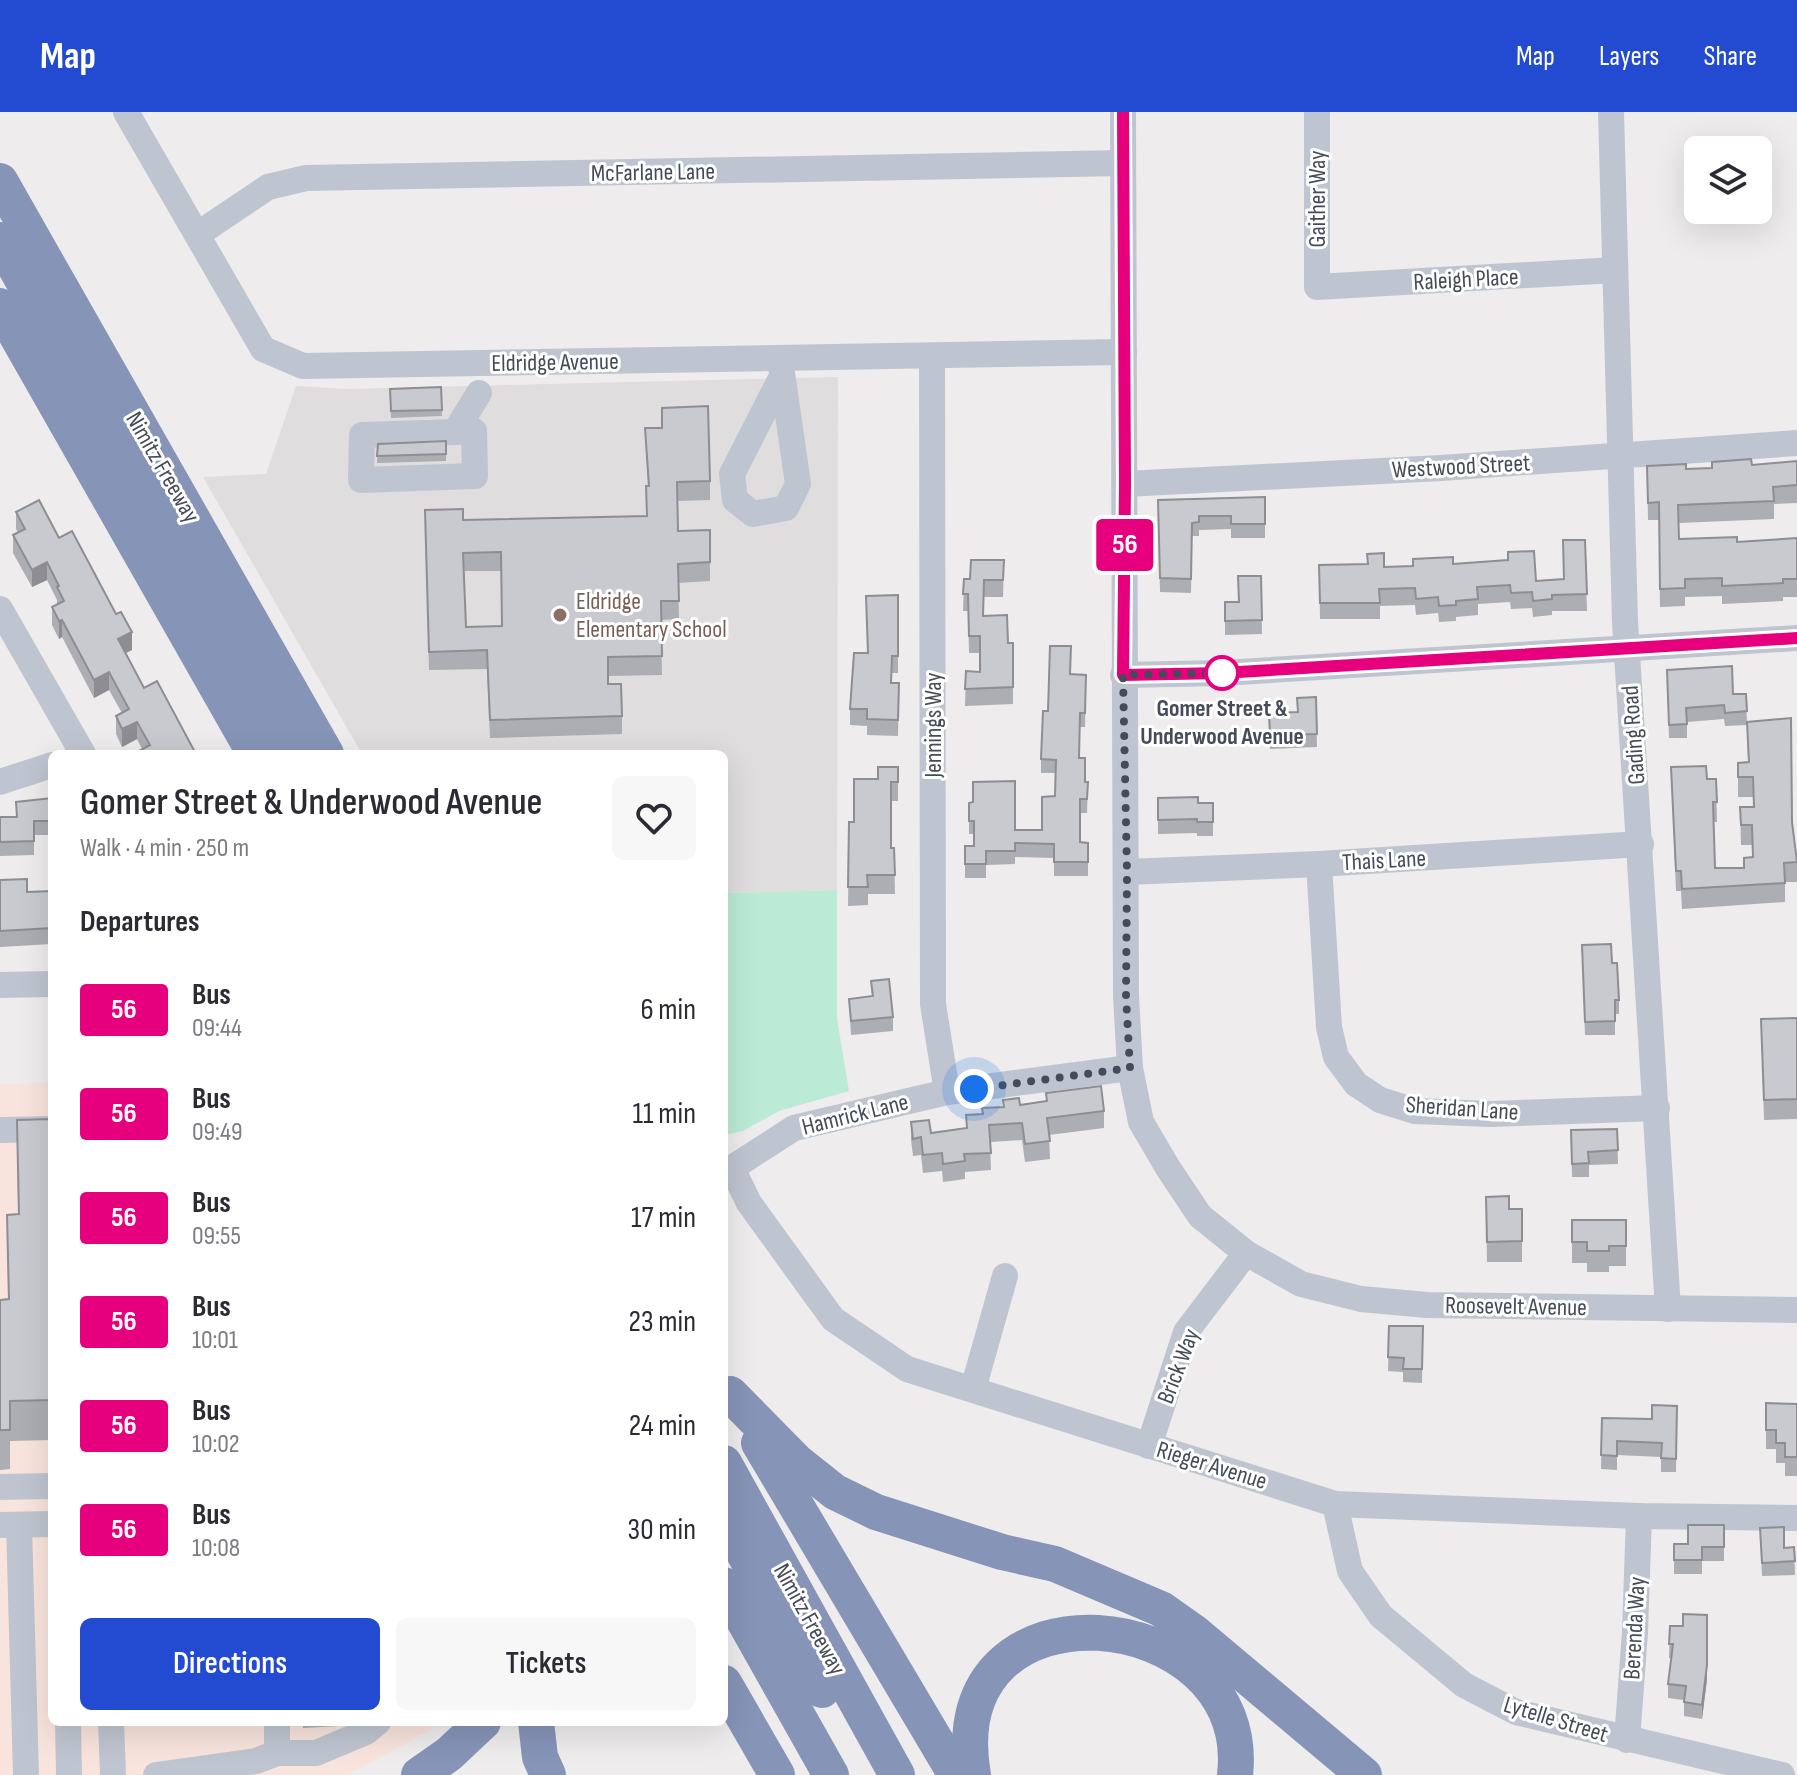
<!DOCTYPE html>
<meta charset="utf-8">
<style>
:root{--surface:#fff;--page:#f7f7f7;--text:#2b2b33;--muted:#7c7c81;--accent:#234bd1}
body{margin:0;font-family:"Sofia Sans Condensed",sans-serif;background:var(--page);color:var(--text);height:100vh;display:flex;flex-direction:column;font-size:30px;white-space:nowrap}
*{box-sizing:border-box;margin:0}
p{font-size:26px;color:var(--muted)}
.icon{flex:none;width:44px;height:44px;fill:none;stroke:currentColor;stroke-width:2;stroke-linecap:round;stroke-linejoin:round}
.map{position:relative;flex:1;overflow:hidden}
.side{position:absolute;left:48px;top:638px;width:680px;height:976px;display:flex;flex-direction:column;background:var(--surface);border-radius:12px;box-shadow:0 8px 32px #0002}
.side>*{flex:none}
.badge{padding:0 16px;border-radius:6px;font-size:28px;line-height:52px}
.buttons{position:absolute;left:1684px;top:24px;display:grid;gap:16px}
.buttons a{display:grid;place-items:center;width:88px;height:88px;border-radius:12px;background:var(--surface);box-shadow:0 8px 32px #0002;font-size:40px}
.you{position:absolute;width:40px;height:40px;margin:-20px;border:6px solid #fff;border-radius:50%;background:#1a73e8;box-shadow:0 0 0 12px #1a73e833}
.map>.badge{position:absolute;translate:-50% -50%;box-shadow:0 0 0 4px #fff}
h2{padding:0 32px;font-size:30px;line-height:72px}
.round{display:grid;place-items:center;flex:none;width:84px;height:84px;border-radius:12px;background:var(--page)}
.summary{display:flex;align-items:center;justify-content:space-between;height:136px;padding:0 32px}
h1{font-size:38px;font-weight:600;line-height:60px}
.action{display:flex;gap:16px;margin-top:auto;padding:16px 32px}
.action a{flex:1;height:92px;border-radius:12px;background:var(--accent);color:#fff;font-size:32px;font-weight:600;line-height:92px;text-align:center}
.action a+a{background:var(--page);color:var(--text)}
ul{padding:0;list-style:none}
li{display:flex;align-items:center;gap:24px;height:104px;padding:0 32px}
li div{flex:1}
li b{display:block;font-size:30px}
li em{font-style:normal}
li .badge{min-width:88px;font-weight:700;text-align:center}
header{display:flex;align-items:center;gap:48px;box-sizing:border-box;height:112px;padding:0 40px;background:var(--accent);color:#fff}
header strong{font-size:38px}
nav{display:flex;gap:44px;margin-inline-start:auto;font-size:28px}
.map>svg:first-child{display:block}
.education{fill:#dfdddd}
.medical{fill:#f8e4dc}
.green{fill:#bbebd7}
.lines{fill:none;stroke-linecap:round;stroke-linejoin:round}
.minor{stroke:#bfc5d0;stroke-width:26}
.highway{stroke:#8694b8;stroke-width:36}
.wall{fill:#adaeb3;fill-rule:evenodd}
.shaded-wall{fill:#8d8d92}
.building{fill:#c9cad0;stroke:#8d8d92;stroke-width:2;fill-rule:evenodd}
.line-casing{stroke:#fff;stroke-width:18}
.line{stroke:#e6007e;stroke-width:12}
.walk{stroke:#454b58;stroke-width:8;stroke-dasharray:0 14.4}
.education-dot{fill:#8d6e63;stroke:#fff;stroke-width:3}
.stop-dot{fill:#fff;stroke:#e6007e;stroke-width:4}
.labels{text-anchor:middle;stroke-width:6;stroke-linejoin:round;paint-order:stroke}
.street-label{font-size:24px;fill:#454b58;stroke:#fff}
.education-label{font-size:24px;fill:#785e54;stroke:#fff;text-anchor:start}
.stop-label{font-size:24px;font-weight:bold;fill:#454b58;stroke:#fff}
</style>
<header>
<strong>Map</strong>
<nav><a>Map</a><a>Layers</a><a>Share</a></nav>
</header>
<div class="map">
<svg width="1797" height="1663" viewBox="0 0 1797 1663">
<rect width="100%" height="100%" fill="#eeecec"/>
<path class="education" d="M838,265L837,778L724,781V642H362L203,365L266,362L296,274L347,277Z"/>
<path class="medical" d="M52,971V1610H438L429,1619L348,1663H0V972Z"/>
<path class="green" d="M837,778V907L849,979L779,999L743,1019L724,1023V781Z"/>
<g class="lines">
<g class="minor">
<path d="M126,0L263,237L303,254L1124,240"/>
<path d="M1123,0L1126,884L1130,956L1141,1010L1168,1056L1200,1104L1246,1141L1301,1172L1361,1187L1427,1193L1797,1198"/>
<path d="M1317,0V175L1615,158"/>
<path d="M1611,0L1625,510L1668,1197"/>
<path d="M198,122L268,75L306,66L1123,51"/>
<path d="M932,245L933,892L947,980"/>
<path d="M780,247L798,372L786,396L753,402L735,388L732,362L781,266"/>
<path d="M455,320L474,319L475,364L361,368L362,323L455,320L479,281"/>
<path d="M1125,372L1441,356L1797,331"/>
<path d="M0,497L83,642"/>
<path d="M1123,563L1222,561L1797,526"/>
<path d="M0,670L52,653"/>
<path d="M1319,752L1329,915L1336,945L1356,972L1380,988L1415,999L1491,1002L1657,996"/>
<path d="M1127,760L1319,752L1641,732"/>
<path d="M0,873L52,872"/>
<path d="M1130,956L947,980L794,1016L732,1056L749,1091L833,1207L907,1257L1335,1392L1639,1404L1797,1406"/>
<path d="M0,1018L52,1017"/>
<path d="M973,1277L1005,1164"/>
<path d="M1149,1334L1186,1220L1246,1141"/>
<path d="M0,1375L52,1374"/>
<path d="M1335,1392L1350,1459L1381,1504L1464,1573L1516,1600L1782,1663"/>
<path d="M0,1413L52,1412"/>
<path d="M19,1413L26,1663"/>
<path d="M68,1610L69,1663"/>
<path d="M111,1610L113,1663"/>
<path d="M277,1610V1641"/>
<path d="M1627,1628L1635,1520L1639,1404"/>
<path d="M156,1663L256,1649L277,1641H316L366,1620L378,1610"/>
</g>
<g class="highway">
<path d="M0,69L326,642"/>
<path d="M0,128L291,642"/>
<path d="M0,194L255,642"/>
<path d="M730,1282L796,1349L835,1380L876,1400L1002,1440L1055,1452L1161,1497L1195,1521L1364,1663"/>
<path d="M759,1331L956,1663"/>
<path d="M724,1351L897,1663"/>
<path d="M724,1406L822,1578"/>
<path d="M724,1473L831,1663"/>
<path d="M724,1571L777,1663"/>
<path d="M536,1610L540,1645L548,1663"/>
<path d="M419,1663L449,1642L483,1610"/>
<path d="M973,1663C937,1458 1255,1489 1235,1663"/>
</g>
</g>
<g class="wall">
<path d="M441,275L442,304L391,306L390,277Z"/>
<path d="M645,316L710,369V388L677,389L678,419L710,418V469L678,471L679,507L661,508L662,563L608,564V572L622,604V622L490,626L487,557L429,558L425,398L463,408L647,404L648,374ZM464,459H501L502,514L466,515Z"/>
<path d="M446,329V349L377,351L378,332Z"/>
<path d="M1797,349V391L1774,392V407L1679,411V427L1737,430L1797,426V485H1783V489L1722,492V484L1685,485V494L1660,495L1659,408H1648L1647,354L1686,357L1712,356Z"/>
<path d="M1265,385V426H1231V417L1199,418V424H1192L1191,481L1160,480L1158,388Z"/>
<path d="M16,400L59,426L132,538L125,541L144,576L196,642H137V640L142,637L137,627L122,635L116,622V604L122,601L109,578L94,586L62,525L59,527L52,513V495L57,492V488L47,468L32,475L13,441V423L18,421L16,417Z"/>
<path d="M1585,428L1587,499H1552V503L1533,505L1532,496L1511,497L1510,490L1478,492V503L1456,505V509L1439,510L1438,501L1416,503L1415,493L1380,494V507H1320L1319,453L1384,455L1453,452L1536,469L1564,467Z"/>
<path d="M1004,448L1003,485H984V504L1008,531H1013V592L965,594L966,559L980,560V541H969L968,499H963L964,467H970Z"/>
<path d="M1261,464L1262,522L1225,523V490H1239Z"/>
<path d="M898,483V561H892V571H899L898,624L867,623V614L850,613V597L867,541Z"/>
<path d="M1667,558L1733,582H1746L1747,613L1725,614L1724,607L1687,610V626H1669Z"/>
<path d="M1071,562L1086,563L1085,615H1080L1079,646L1085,670H1088L1087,701H1080V730L1088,731V764H1054V746L1015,745V752L986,753V766H965V734H974V722H969V691L1015,718H1042L1055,684L1056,661H1041V647L1048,599Z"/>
<path d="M1316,585L1317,635L1270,637L1269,601L1297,600Z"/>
<path d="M1747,610L1792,710L1797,746V770H1785V790L1682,797L1681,779H1676L1671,655L1707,667H1716L1717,710H1713L1715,756H1744L1752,746V733H1741L1740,695H1754L1753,685H1738V651L1748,650Z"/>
<path d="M898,655V689H891V736H894L895,782H868V793L848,794L849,710H854L878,667Z"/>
<path d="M52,686V723H34V743L0,744V705H16V690Z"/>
<path d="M1158,686L1198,691H1213V724H1197V721L1158,722Z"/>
<path d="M0,768L27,780L52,779V832L0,835Z"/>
<path d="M1582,833L1612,851L1619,888V902H1615V923H1585Z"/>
<path d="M871,869L893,905V919L851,923L849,887L872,884Z"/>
<path d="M1797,906V1007L1764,1008L1761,907Z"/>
<path d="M1046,981L1104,999V1016L1049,1023L1050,1047L1025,1050L1022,1028L990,1030L991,1058L965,1060V1067L943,1070L942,1059L923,1061L921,1043L913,1044L911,1028V1010L931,1021L966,1016V1003L982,1002L1003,995V988L1020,993L1046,989Z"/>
<path d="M52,1007V1328L10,1329V1357L0,1358V1188L8,1187L7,1103L18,1102L17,1008Z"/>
<path d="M1617,1017L1618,1052L1589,1053V1065H1572L1571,1018Z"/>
<path d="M1486,1085L1509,1097H1522V1150H1487Z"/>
<path d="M1572,1108H1626V1154H1609V1160H1587V1151H1572Z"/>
<path d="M1389,1214H1423L1422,1271L1403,1270V1260L1388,1259Z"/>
<path d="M1766,1291L1797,1292V1364H1785V1351H1776V1337H1766Z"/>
<path d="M1677,1294L1676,1360H1661V1345L1617,1343V1358L1601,1357L1602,1306L1652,1307Z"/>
<path d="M1724,1413V1449H1702V1462H1674V1432H1688Z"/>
<path d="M1760,1416L1784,1436L1794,1435L1795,1463L1762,1464Z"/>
<path d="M1670,1514L1707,1567L1702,1607L1684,1604V1588L1668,1586V1572L1671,1546H1669Z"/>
<path d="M303,1610H339V1614L303,1616Z"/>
</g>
<g class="shaded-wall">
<path d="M47,450V468L32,475V458Z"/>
<path d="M62,508V525L59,527V509Z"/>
<path d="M132,520V538L118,545V527Z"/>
<path d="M109,560V578L94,586V568Z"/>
<path d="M137,610V627L122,635V617Z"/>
<path d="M1707,1553V1567L1702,1607V1593Z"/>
</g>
<g class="building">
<path d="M441,275L442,298L391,299L390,277Z"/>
<path d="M708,294L710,369L677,370L678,419L710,418V450L678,452L679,489H661L662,544L608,545V572H621L622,604L490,608L487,538L429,540L425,398L463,397V408L647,404L646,374H649L645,316H662V296ZM501,440L502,514L466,515L463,441Z"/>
<path d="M446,329V342L377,344L378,332Z"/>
<path d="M1751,347L1752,353L1797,349V373L1773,375L1774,389L1678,393L1679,427L1737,425V430L1797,426V467H1783V471L1722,474V466L1685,467V476L1660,477L1659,390L1648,391L1647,354L1686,352V357L1712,356V350Z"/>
<path d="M1265,385V412H1231V404H1199V410L1192,411L1191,467L1160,466L1158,388Z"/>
<path d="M39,388L59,426L72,419L116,502L121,500L132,520L118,527L144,576L157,569L196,642H137V640L150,633L137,610L122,617L116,604L129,597L109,560L94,568L62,508L59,509L52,495L64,489L57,475L59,474L47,450L32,458L13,423L25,417L16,400Z"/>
<path d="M1563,428H1585L1587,482L1552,483V487L1533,489L1532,480L1511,481L1510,473L1477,475L1478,487L1456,489V493L1439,494L1438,485L1416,487L1415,476L1379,477L1380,491H1320L1319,453L1368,452L1367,442L1384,441V455L1413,454V447L1453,445V452L1508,448V440L1534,439L1536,469L1564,467Z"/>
<path d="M971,448H1004L1003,468H984L983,504L1007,503L1008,531H1013V575L965,577L966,559L980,560V524H969L968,482H963L964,467H970Z"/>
<path d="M1238,464H1261L1262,508L1225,509V490H1239Z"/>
<path d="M898,483V544H892L891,571H899L898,608L867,607V597H850L854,541H868L866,484Z"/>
<path d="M1050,534H1071L1070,562L1086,563L1085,601H1080L1079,646H1085V670H1088L1087,687H1080V730L1088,731V750H1054V732L1015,731V739H986V752H965V734H974V709H969V691L973,690V670L1015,669V718H1042V685L1055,684L1056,648L1041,647L1043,599H1048Z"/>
<path d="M1732,554L1733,582H1746L1747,599L1725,601L1724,593L1686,596L1687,612L1669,613L1667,558Z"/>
<path d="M1316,585L1317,622L1270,623L1269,601L1298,600L1297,586Z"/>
<path d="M1791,606L1792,710L1797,750L1784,751L1785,771L1682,777L1681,759H1676L1671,655L1706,654L1707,667H1716L1717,690H1713L1715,756H1744V746L1753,745L1752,713H1741L1740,695H1754L1753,665H1738V651L1749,650L1747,610Z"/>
<path d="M878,655H898V670H891V736H894L895,763H867L868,775H848L849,710H854V667H878Z"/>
<path d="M1198,685V691H1213V710H1197V707L1158,708V686Z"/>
<path d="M52,686V709H34V729L0,730V705H17L16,690Z"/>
<path d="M27,767V780L52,779V816L0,819V768Z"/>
<path d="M1611,832L1612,851H1617L1619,888H1615V909L1585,910L1582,833Z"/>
<path d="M889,867L893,905L851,909L849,887L873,884L871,869Z"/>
<path d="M1797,906V987L1764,988L1761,907Z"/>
<path d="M1101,974L1104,999L1047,1006L1050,1029L1025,1032L1022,1011L989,1013L991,1041L964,1042L965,1049L943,1052L942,1041L923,1043L921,1025L913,1027L911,1010L929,1008L931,1021L967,1016L966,1003L983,1002L982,996L1004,995L1003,988L1019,986L1020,993L1047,989L1046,981Z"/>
<path d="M52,1007V1288L10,1289V1318H0V1188L9,1187L7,1103L19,1102L17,1008Z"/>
<path d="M1617,1017L1618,1038L1588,1040L1589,1051L1572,1052L1571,1018Z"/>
<path d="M1509,1084V1097H1522V1129L1487,1130L1486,1085Z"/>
<path d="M1572,1108H1626V1134H1609V1139H1587V1130H1572Z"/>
<path d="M1389,1214H1423L1422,1257H1403L1404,1246L1388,1245Z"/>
<path d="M1766,1291L1797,1292V1345H1785V1331H1776V1318H1766Z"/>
<path d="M1652,1293L1677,1294L1676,1347L1661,1346L1662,1331L1617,1329V1344L1601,1343L1602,1306L1652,1307Z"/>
<path d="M1688,1413H1724V1435H1702V1448H1674V1432H1688Z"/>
<path d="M1784,1415V1436L1794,1435L1795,1449L1762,1451L1760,1416Z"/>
<path d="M1683,1502L1707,1503V1553L1702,1593L1684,1590L1686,1574L1668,1572L1673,1532H1669L1670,1514H1683Z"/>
</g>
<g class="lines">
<defs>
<path id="line" d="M1123,0L1125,372L1123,563L1222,561L1797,526"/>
</defs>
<use href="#line" class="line-casing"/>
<use href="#line" class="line"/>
<path class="walk" d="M974,977L1130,956L1126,884L1127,760L1123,563L1222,561"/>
</g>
<circle class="education-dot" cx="560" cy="503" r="8"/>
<circle class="stop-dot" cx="1222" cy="561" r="16"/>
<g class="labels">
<g class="street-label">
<text transform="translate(653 60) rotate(-1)" y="8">McFarlane Lane</text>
<text transform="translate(1317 87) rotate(-90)" y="8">Gaither Way</text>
<text transform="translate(1466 167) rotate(-3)" y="8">Raleigh Place</text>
<text transform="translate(555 250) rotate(-1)" y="8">Eldridge Avenue</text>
<text transform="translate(1461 354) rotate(-3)" y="8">Westwood Street</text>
<text transform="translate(163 355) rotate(60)" y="8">Nimitz Freeway</text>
<text transform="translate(933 613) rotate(-90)" y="8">Jennings Way</text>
<text transform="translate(1633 623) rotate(-94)" y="8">Gading Road</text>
<text transform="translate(1384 748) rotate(-3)" y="8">Thais Lane</text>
<text transform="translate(1462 996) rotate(4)" y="8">Sheridan Lane</text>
<text transform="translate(855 1002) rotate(-14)" y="8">Hamrick Lane</text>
<text transform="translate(1516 1194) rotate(1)" y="8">Roosevelt Avenue</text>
<text transform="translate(1178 1254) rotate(-69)" y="8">Brick Way</text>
<text transform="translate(1212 1353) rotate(17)" y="8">Rieger Avenue</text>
<text transform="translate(810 1507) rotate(61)" y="8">Nimitz Freeway</text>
<text transform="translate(1634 1516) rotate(-87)" y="8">Berenda Way</text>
<text transform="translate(1556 1607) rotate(17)" y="8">Lytelle Street</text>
</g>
<g class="education-label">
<text x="576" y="497">Eldridge<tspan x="576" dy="28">Elementary School</tspan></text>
</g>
<g class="stop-label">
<text x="1222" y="604">Gomer Street &amp;<tspan x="1222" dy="28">Underwood Avenue</tspan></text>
</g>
</g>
</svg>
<div class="buttons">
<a><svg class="icon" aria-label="layers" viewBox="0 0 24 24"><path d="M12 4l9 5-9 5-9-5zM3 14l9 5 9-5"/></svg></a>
</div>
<div class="you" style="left:974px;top:977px"></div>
<b class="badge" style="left:1125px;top:433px;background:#e6007e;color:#fff">56</b>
<section class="side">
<div class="summary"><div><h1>Gomer Street &amp; Underwood Avenue</h1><p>Walk · 4 min · 250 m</p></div><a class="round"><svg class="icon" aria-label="heart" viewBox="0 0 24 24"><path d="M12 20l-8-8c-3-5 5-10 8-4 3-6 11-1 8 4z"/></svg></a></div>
<h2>Departures</h2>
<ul>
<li><span class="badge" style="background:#e6007e;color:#fff">56</span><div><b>Bus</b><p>09:44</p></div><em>6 min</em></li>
<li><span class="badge" style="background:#e6007e;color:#fff">56</span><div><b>Bus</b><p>09:49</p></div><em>11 min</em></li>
<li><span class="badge" style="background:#e6007e;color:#fff">56</span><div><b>Bus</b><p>09:55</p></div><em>17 min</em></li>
<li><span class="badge" style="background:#e6007e;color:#fff">56</span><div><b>Bus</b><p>10:01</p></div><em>23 min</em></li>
<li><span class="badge" style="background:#e6007e;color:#fff">56</span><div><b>Bus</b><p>10:02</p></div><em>24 min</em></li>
<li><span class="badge" style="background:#e6007e;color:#fff">56</span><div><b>Bus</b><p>10:08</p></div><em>30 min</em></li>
</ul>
<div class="action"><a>Directions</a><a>Tickets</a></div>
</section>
</div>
